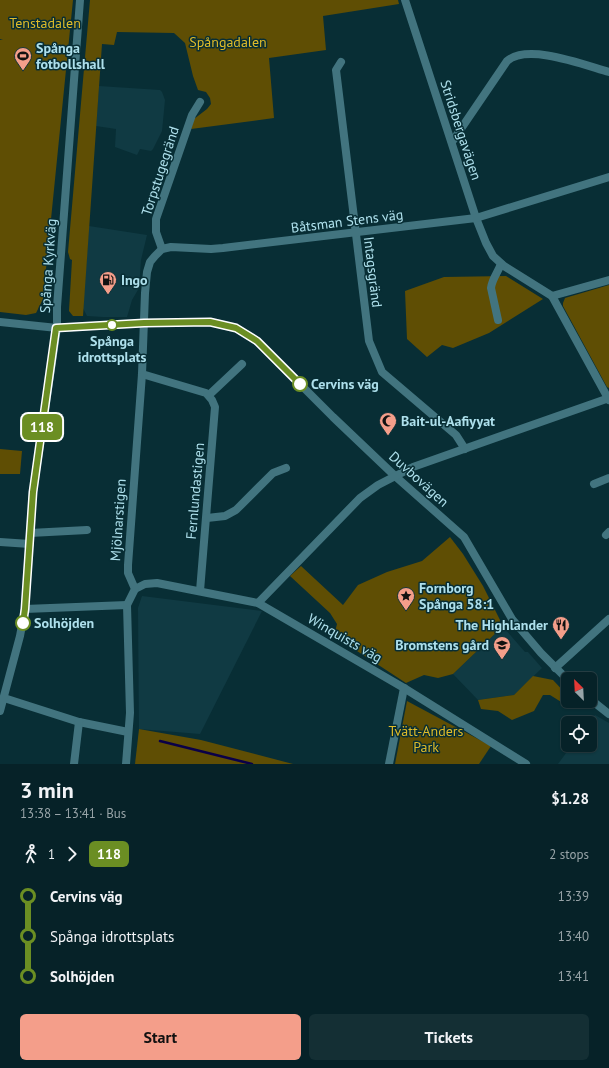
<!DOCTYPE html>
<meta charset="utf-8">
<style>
:root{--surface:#062228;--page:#142f34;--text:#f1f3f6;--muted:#98a4a8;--line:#273f45;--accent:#f49e8a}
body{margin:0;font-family:"PT Sans",sans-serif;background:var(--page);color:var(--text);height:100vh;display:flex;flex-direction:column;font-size:15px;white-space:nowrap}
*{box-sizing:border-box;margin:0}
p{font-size:13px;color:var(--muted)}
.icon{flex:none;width:22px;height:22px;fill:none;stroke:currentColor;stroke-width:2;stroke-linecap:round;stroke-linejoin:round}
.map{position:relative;height:764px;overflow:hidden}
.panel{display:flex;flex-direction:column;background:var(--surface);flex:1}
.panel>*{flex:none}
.badge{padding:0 8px;border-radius:6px;font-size:14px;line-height:26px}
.needle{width:26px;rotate:336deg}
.buttons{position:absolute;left:561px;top:672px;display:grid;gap:8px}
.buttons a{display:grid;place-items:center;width:36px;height:36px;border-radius:6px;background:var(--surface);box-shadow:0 1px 3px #0004,0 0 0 1px var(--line);font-size:20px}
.map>.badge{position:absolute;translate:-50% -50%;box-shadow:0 0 0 2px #fff}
.legs{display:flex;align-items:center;gap:6px;height:44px;padding:0 20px;font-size:13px}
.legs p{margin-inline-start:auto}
.head{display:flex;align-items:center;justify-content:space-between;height:68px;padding:0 20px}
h1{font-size:22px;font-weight:600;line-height:30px}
.button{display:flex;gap:8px;margin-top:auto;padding:8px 20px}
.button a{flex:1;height:46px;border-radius:6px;background:var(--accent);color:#111;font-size:16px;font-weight:600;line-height:46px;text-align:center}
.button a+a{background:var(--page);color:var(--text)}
ul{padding:0 20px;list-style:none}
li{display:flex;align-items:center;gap:14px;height:40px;font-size:15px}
li i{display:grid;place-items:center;width:6px;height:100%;margin:0 5px;background:currentColor}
li i::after{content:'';width:10px;height:10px;margin:-5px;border:3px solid;border-radius:50%;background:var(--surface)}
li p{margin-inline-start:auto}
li:first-child i{background:linear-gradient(#0000 50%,currentColor 0)}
li:last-child i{background:linear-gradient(currentColor 50%,#0000 0)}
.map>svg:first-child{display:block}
.built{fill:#103a43}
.green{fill:#5f4e04}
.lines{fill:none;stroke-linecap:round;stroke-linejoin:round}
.stream{stroke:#0a0048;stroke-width:2.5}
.minor{stroke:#42747f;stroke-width:8}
.line-1-casing{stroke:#fff;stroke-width:9}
.line-1{stroke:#6b8e23;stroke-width:6}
.stop-1-dot{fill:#fff;stroke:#6b8e23;stroke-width:2}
.labels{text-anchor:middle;stroke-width:3;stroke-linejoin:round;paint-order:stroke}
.park-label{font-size:14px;fill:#e0bc29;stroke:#082e35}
.poi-label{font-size:14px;font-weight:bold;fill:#aee0ec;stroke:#082e35;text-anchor:start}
.street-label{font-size:14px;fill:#aee0ec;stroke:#082e35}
.stop-label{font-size:14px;font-weight:bold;fill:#aee0ec;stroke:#082e35;text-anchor:start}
</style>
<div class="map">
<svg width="609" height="764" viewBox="0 0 609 764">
<rect width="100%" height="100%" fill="#082e35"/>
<g class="built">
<path d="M99,86L160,90L162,92L165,100L163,121L162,131L153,149L151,151L140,149L137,155L115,147L116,129L96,126Z"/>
<path d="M89,226L147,235L141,260L139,288L132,300L127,317H103L87,316L83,308Z"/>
<path d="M142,596L262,611L200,734L139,729L138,608Z"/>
<path d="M504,628L525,652H528L542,668L514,695L478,700L453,674L499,630Z"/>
<path d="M595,715L609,723V764H558L572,745H590L589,723Z"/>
</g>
<g class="green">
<path d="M0,0H73L43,299L36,313L26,315L0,312V40H3L0,39Z"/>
<path d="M90,0H398L399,4L323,16L326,50L269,58L274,118L191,129L194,119L207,109L211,104L210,98L206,92L198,90L193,76L185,43L174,33L117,32L114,45L102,44L83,316H73L69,311L72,260L70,259L68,252Z"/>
<path d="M506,276L543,299L489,333L453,348L442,345L427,357L407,339L405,291L444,277Z"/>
<path d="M609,285V388L607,387L563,306V303L565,298Z"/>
<path d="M0,449L22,451L20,474H0Z"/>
<path d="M450,537L463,554L483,586L500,620L499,630L453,674L438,678L424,675L406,683L334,636L337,624L330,613L290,576L301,566L343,605L358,585L387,572L422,561Z"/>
<path d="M533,676L553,680L568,696V701H571L566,705L550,695H543L534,711L512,720L498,711L481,709L478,700L514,695Z"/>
<path d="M407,701L491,746L479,764H395Z"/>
<path d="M139,729L201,740L293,764H135Z"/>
</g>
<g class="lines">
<path class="stream" d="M160,741L252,764"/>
<g class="minor">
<path d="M405,0L476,218L486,243L493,256L504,266L552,296L609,400"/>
<path d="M341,62L336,70L369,341L382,372L456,435L465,449"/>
<path d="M452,142L507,61C528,43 584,65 609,72"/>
<path d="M162,249L156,232V219L192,115L200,102"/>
<path d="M552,296L609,280"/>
<path d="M498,320L491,288C492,279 498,272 501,264"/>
<path d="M0,322L57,328L144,323L210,322L236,328L257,341L333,417L395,476L464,537L512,619L541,653L568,680"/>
<path d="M142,374L206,393L212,400L215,407L200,591"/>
<path d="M209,395L242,364"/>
<path d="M594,484L609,478"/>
<path d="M207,518L225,516L236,510L273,473L286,468"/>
<path d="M30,533L87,530"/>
<path d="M606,535L609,532"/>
<path d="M0,542L30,544"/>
<path d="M135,589L145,584L157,583L258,603L404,688L526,764"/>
<path d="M258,603L360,498L378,485L413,467L609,398"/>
<path d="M25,609L127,605"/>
<path d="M555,668L609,619"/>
<path d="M4,698L79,722L128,732"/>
<path d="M590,699L609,714"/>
<path d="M0,711L20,636L25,609L33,492L57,328V307L80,0"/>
<path d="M74,764L79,722"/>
<path d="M126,764L130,713L127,605L135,589L128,573V565L142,374L145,293L147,272L150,262L155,256L162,249L171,247L211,249L223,248L476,218L609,177"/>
<path d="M389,764L404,688"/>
</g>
</g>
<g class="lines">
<defs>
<path id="line-1" d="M23,623L25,609L33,492L56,328L144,323L210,322L236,328L257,341L300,384"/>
</defs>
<use href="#line-1" class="line-1-casing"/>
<use href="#line-1" class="line-1"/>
</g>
<defs>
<symbol id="stadium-pin" viewBox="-11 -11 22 30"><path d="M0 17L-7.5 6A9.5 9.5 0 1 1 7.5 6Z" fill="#f49e8a" stroke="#082e35"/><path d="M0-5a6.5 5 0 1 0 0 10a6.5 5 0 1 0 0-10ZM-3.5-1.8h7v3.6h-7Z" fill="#111"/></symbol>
<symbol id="fuel-pin" viewBox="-11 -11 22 30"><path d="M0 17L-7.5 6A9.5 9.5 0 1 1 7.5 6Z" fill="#f49e8a" stroke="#082e35"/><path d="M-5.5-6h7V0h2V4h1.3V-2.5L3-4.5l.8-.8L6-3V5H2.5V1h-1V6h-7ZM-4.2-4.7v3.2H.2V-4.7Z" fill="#111"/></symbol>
<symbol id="mosque-pin" viewBox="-11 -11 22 30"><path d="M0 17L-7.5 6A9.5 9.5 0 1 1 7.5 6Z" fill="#f49e8a" stroke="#082e35"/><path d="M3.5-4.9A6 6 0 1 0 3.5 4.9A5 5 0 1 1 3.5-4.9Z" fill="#111"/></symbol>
<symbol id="sight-pin" viewBox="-11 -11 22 30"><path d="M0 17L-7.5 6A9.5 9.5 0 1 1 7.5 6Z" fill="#f49e8a" stroke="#082e35"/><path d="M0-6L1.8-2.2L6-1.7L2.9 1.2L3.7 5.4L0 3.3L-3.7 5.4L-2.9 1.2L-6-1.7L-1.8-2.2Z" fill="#111"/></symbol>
<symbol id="restaurant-pin" viewBox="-11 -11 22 30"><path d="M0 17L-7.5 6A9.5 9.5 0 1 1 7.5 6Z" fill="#f49e8a" stroke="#082e35"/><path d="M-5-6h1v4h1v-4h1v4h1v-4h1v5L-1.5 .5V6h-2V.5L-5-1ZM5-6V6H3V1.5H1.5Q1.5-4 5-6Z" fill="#111"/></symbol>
<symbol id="school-pin" viewBox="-11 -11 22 30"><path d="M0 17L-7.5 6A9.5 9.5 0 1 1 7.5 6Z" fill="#f49e8a" stroke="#082e35"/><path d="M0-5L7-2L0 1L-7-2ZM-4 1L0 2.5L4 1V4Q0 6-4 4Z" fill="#111"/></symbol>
</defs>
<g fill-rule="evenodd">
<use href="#stadium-pin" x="13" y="46" width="20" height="27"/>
<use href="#fuel-pin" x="98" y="270" width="20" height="27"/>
<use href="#mosque-pin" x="378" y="411" width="20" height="27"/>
<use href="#sight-pin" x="396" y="586" width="20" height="27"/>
<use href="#restaurant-pin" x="551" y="615" width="20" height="27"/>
<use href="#school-pin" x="492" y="635" width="20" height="27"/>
</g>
<g class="stop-1-dot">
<circle cx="112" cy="325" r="5"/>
<circle cx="300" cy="384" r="7"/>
<circle cx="23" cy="623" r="7"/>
</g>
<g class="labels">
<g class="park-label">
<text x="45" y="28">Tenstadalen</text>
<text x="228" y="47">Spångadalen</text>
<text x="426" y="736">Tvätt-Anders<tspan x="426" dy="16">Park</tspan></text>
</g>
<g class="poi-label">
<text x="36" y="53">Spånga<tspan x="36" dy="16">fotbollshall</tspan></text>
<text x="121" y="285">Ingo</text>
<text x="401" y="426">Bait-ul-Aafiyyat</text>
<text x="419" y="593">Fornborg<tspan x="419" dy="16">Spånga 58:1</tspan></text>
<text x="548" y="630" text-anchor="end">The Highlander</text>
<text x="489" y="650" text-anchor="end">Bromstens gård</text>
</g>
<g class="street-label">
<text transform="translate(461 130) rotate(72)" y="5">Stridsbergavägen</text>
<text transform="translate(160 171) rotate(-72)" y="5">Torpstugegränd</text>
<text transform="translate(347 221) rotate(-7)" y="5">Båtsman Stens väg</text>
<text transform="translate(48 266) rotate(-86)" y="5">Spånga Kyrkväg</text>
<text transform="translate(373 272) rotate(83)" y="5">Intagsgränd</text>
<text transform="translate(419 479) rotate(42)" y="5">Duvbovägen</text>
<text transform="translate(195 491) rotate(-85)" y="5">Fernlundastigen</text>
<text transform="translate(118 520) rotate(-86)" y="5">Mjölnarstigen</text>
<text transform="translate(345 638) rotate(30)" y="5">Winquists väg</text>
</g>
<g class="stop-label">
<text x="112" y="346" text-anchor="middle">Spånga<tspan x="112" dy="16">idrottsplats</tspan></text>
<text x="311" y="389">Cervins väg</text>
<text x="34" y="628">Solhöjden</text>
</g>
</g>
</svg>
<div class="buttons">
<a><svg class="needle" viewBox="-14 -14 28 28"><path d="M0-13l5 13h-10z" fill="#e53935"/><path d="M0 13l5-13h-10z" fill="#98a4a8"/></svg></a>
<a><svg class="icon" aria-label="locate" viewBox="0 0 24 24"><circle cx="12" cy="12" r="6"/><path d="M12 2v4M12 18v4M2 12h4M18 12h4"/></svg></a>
</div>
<b class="badge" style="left:42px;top:427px;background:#6b8e23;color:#fff">118</b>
</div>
<section class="panel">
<div class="head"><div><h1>3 min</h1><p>13:38 – 13:41 · Bus</p></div><b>$1.28</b></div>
<div class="legs"><svg class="icon" aria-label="walk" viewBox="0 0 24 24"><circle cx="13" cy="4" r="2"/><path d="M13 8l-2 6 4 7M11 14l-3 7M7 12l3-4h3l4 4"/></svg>1<svg class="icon" aria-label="forward" viewBox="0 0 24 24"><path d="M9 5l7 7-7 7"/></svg><b class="badge" style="background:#6b8e23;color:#fff">118</b><p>2 stops</p></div>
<ul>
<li><i style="color:#6b8e23"></i><b>Cervins väg</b><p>13:39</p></li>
<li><i style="color:#6b8e23"></i><span>Spånga idrottsplats</span><p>13:40</p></li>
<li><i style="color:#6b8e23"></i><b>Solhöjden</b><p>13:41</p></li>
</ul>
<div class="button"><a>Start</a><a>Tickets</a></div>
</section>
